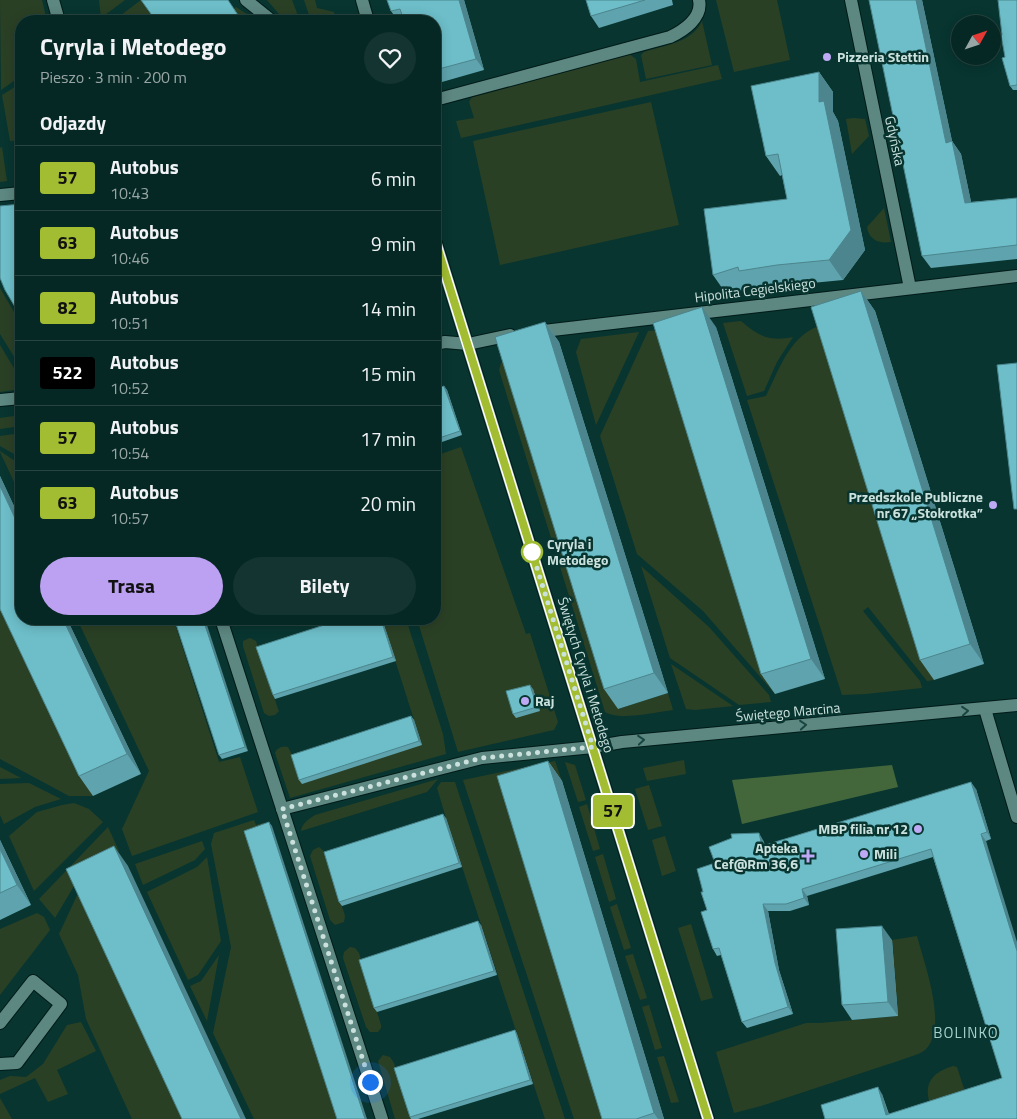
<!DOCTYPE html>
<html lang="pl">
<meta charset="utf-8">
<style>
:root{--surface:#062824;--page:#143431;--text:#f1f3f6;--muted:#98a6a6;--line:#274441;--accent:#bca0f2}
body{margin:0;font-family:"Titillium Web",sans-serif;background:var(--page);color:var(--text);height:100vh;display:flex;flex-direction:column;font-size:19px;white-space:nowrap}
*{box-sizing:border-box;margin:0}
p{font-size:16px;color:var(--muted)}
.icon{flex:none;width:28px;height:28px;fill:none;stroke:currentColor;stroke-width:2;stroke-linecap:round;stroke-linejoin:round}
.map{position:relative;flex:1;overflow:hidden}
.side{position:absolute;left:15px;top:15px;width:426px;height:610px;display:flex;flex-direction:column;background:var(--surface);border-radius:20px;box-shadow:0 2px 12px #0003,0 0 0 1px var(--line)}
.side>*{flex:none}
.badge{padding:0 10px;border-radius:4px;font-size:18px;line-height:32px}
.needle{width:32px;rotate:50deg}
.fabs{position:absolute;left:951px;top:15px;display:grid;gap:10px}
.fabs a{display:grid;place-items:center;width:50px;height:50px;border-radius:50%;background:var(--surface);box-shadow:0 2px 12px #0003,0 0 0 1px var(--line);font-size:25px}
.you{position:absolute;width:25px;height:25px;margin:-12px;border:4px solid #fff;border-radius:50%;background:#1a73e8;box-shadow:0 0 0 8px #1a73e833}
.map>.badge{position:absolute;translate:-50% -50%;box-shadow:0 0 0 2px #fff}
h2{padding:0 25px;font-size:19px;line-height:45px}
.round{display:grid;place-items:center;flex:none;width:52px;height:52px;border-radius:26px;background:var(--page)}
.headline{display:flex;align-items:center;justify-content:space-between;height:85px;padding:0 25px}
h1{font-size:24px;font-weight:700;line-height:38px}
.cta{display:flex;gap:10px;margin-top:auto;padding:10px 25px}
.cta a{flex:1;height:58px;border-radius:30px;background:var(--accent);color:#111;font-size:20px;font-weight:700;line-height:58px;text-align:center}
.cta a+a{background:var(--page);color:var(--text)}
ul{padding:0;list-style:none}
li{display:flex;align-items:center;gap:15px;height:65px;padding:0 25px;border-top:1px solid var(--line)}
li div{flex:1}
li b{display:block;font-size:19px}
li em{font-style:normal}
li .badge{min-width:55px;font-weight:700;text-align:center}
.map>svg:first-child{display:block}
.green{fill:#2a4025}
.forest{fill:#43673b}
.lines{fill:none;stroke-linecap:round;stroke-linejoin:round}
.service-casing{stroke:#001b18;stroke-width:14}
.minor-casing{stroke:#001b18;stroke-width:14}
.service{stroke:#5d8781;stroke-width:12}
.minor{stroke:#5d8781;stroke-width:12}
.wall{fill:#5ea3ad}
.shaded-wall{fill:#4c858d}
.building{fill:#6dbec9;stroke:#4c858d}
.oneway{stroke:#194540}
.line-casing{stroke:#fff;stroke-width:11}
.line{stroke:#a2bd31;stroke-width:8}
.walk{stroke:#cbe1dd;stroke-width:5;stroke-dasharray:0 9}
.poi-dot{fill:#bea9f4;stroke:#083530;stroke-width:2}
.stop-dot{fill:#fff;stroke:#a2bd31;stroke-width:2.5}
.labels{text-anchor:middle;stroke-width:5;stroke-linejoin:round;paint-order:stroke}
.poi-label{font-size:14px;font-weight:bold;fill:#cbe1dd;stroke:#083530;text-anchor:start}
.street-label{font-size:14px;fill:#cbe1dd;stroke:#083530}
.stop-label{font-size:14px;font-weight:bold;fill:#cbe1dd;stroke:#083530;text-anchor:start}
.neighbourhood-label{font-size:15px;letter-spacing:1px;fill:#a4d1ca;stroke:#083530}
</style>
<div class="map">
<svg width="1017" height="1119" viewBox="0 0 1017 1119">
<rect width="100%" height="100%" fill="#083530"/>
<g class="green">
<path d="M0,0H42L47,21H21V76L1,90Z"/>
<path d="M99,0H125L101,18Z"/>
<path d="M141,0L155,21H113Z"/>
<path d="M267,0H292L300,21H285Z"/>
<path d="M304,0H315L317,8L334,12L336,21H311Z"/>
<path d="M716,0H777L790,60L734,72Z"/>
<path d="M236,7L258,21H218Z"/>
<path d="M702,21L712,65L646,79L641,55L644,52C664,45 692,43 702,21Z"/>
<path d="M629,54L636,59L640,82L718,65L722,79L461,138L456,121L474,118L469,102L472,97Z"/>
<path d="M21,83V140L10,141L2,95Z"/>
<path d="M651,102L679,225L500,265L473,141Z"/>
<path d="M854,118L865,119L869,136L852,154L846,119Z"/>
<path d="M2,147L7,181L0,182V148Z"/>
<path d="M21,149V180H18L14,150Z"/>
<path d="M884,208L891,242C879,244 869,240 867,227Z"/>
<path d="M0,288L21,324V368L0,334Z"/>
<path d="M741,321C758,336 770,342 793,337L777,362L764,391L747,396L723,323Z"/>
<path d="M824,324L934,680L927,681L868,607L863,611L920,681L922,688L866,694L842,695L747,400L766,396C776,376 785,350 803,335C809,330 816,327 824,324Z"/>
<path d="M695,327L775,694L703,611L637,554L600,436L648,331Z"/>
<path d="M639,332L596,425L576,352L581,339Z"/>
<path d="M0,345L21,380V389L0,392Z"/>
<path d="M509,357L618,709L668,693L673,710C656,712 619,721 605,712L499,370L501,363Z"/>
<path d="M21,415V426L0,429V418Z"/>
<path d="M21,433V458L0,446V436Z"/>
<path d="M461,447L526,634L530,633L558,722L554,730L549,731L458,752L417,619H435V456Z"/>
<path d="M0,451L21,465V497L0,452Z"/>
<path d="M641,566L709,627L769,695L771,702L739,705L670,658Z"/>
<path d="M0,600L93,796H69L0,759Z"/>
<path d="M77,619H180V622L175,624L219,762L240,757L258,812L132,856L122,829L149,771Z"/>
<path d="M382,619H406L443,734L446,754L290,798L275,753C277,747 283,746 288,747L294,759L422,745Z"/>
<path d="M250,638L256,641L257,644L278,709L279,711L275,715L269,716L264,713L243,646V641Z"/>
<path d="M671,664L733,706L695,710L686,709Z"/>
<path d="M684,760L686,774L647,781L643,768Z"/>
<path d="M555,761L562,781L610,1119H574L463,780Z"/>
<path d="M565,762L575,765L586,800L578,802Z"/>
<path d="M0,767L21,778L0,779Z"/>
<path d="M438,779L427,792L301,831C302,823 309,819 315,815Z"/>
<path d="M441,782H455L565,1119H545L446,818L437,788Z"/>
<path d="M29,783L61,799L35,807L4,824L0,815V784Z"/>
<path d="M649,785L662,826L648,830L635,789Z"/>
<path d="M74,803L89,809L103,822L34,891L9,836L37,812L62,805Z"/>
<path d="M587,804L600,849L593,851L579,807Z"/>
<path d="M254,820L256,825L263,823L265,829L339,1119H254L213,1033L231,947L211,844L214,833Z"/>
<path d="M108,827L119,851L84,869L55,918L39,899Z"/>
<path d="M665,836L676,871L662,876L652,840Z"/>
<path d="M202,841L205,849L195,860L143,885L135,864Z"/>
<path d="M319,847L325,852L345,916L344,922L335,925L330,920L310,856L313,850Z"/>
<path d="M603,854L616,899L609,902L595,857Z"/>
<path d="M207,857L221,941L198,975L188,980L147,892L197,867Z"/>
<path d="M80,889L187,1119H132L86,1019L78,975L59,934Z"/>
<path d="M617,904L631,948L624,950L610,907Z"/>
<path d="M37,913L44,917L50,930L0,995V929Z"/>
<path d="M691,924L713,998L701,1001L678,928Z"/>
<path d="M917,936C924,963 949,1029 925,1050C919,1055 908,1057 901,1060L761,1106L734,1113L716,1052L806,1023H820L898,1016L892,940Z"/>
<path d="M350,947L355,948L359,953L381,1025V1028L378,1032H370L366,1027L343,958L344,952Z"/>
<path d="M633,954L647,998L640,1000L625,956Z"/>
<path d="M219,955L207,1021L190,986L201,981Z"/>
<path d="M649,1005L662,1048L655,1050L642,1007Z"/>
<path d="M81,1022L96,1051L57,1070L68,1094L48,1102L35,1078L0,1094V1080L10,1076L26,1077L43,1064L67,1025Z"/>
<path d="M383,1055L390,1057L394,1063L412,1119H395L378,1061Z"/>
<path d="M664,1056L679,1102L671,1103L657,1057Z"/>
<path d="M953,1066L957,1067L967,1098L930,1104C923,1083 933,1072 953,1066Z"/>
<path d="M0,1098L12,1119H0Z"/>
</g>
<path class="forest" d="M892,765L898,787L742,824L732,780Z"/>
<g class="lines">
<defs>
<g id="service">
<path d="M53,0L59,21"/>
<path d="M246,0L272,21"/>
<path d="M435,100L670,37C683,31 703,18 699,0"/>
<path d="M435,344L445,342L468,344"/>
<path d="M0,400L21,398"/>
<path d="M221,619L382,1119"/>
<path d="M282,809L482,758L593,747"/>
<path d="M0,1023L33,981L61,1004L17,1063L0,1064"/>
</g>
<g id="minor">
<path d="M362,0L368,21"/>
<path d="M851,0L910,288"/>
<path d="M0,195L21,193"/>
<path d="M435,240L708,1119"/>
<path d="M535,332L1017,276"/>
<path d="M468,344L510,335"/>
<path d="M985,709L1017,817"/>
<path d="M593,747L622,742L1017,705"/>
</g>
</defs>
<use href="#service" class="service-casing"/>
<use href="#minor" class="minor-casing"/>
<use href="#service" class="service"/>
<use href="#minor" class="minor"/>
</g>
<g class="wall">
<path d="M387,0H464L484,70L435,84V21H398L391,11Z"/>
<path d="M586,0H672L673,5L599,28L591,16Z"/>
<path d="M922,0L952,141L961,154L971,202L1017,198V259L931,268L922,256Z"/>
<path d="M1017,0V90H1013L1010,86L1005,57L1002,35Z"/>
<path d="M819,72L833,92V112L838,121L865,250L843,280L791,285L753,291L750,288L727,295L713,275L787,199L782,175L780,176L766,156Z"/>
<path d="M861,291L875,311L984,664L934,680L920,660Z"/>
<path d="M545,322L559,342L668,693L618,709L604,689Z"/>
<path d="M716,327L825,679L775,694L761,674Z"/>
<path d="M444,386L447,390L462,435L442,442L439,438Z"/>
<path d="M0,476L21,521V619H67L141,774L93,796L79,776L0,609Z"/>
<path d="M343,619H382L396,661L275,699L273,695Z"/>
<path d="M175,621L248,751L222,759L219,755Z"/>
<path d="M533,689L540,711L516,718L513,714Z"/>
<path d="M411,716L414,720L422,745L302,784L299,780Z"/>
<path d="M548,761L562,781L664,1119H602Z"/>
<path d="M976,789L991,839L986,841L1017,1119H825L882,1094L889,1114L1002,1078L933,857L807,896L809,905L790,911H768L779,970L793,1014L747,1028L742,1022L721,955L717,956L713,949L707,910L703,892L715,863L763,840L765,845Z"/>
<path d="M446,818L462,867L342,906L339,902Z"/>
<path d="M0,840L31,905L0,920Z"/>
<path d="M481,925L497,975L377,1012L374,1008Z"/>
<path d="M892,940L898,1016L852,1020L842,1005Z"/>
<path d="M515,1030L517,1034L533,1084L418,1119H411L410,1117Z"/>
</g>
<g class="shaded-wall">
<path d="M459,0H464L484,70L476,59Z"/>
<path d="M916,0H922L955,155L946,143Z"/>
<path d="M819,72L833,92V112L838,121L865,250L843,280L829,260L819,102Z"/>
<path d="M952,141L961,154L974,216L965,203Z"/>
<path d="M861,291L875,311L984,664L970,644Z"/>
<path d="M702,307L716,327L825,679L811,659Z"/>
<path d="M545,322L559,342L668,693L654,673Z"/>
<path d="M444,386L447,390L462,435L460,431Z"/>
<path d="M0,476L21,521V531L0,486Z"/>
<path d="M63,619H67L141,774L127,754Z"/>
<path d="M203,619H205L248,751L245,747Z"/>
<path d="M381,619H382L396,661L393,657Z"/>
<path d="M530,685L533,689L540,711L537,707Z"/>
<path d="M411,716L414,720L422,745L419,741Z"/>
<path d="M548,761L562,781L664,1119H658L654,1113Z"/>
<path d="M971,782L976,789L991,839L987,832Z"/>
<path d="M443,814L446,818L462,867L459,863Z"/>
<path d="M269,822L272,826L367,1119H365Z"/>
<path d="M759,833L763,840L767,853L762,846Z"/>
<path d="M981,834L986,841L1017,942V951Z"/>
<path d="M0,840L31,905L17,885L0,849Z"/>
<path d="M114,846L128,866L246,1119H241Z"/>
<path d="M802,889L807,896L809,905L804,898Z"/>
<path d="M763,904L768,911L779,970L793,1014L788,1007L775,963Z"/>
<path d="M478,921L481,925L497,975L494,971Z"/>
<path d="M882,926L892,940L898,1016L888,1002Z"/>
<path d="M515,1030L517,1034L533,1084L530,1080Z"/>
<path d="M878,1087L882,1094L890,1119L886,1115Z"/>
</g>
<g class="building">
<path d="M141,0H228L242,21H156Z"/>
<path d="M387,0H459L476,59L435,70V21H404L400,9L391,11Z"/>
<path d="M586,0H645L591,16Z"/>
<path d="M869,0H916L946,143L952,141L965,203L1017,198V245L922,256Z"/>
<path d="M998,0H1017V85L1010,86L1002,58L1005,57L1001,35H1002Z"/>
<path d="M819,72V102L824,101L851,230L829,260L777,265L739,271L738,267L713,275L704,209L787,199L778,154L766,156L751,86Z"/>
<path d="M21,204V317L5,290L0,278V206Z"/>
<path d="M861,291L970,644L920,660L811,307Z"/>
<path d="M702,307L811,659L761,674L653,323Z"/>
<path d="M545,322L654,673L604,689L495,337Z"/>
<path d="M1017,363V509H1014L997,365Z"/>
<path d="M444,386L460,431L439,438L435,426V389Z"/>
<path d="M0,486L21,531V619H63L127,754L79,776L0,609Z"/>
<path d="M183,619H203L245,747L219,755L175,621Z"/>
<path d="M343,619H381L393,657L273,695L256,647Z"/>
<path d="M530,685L537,707L513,714L506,691Z"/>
<path d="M411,716L419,741L299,780L291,755Z"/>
<path d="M548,761L654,1113L636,1119H602L497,776Z"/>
<path d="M971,782L987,832L981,834L1017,951V1119H825L821,1105L878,1087L886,1115L1002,1078L931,849L802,889L804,898L786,904H763L775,963L788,1007L742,1022L719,948L713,949L701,912L707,910L701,892H703L697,869L715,863L709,847L732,838L731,834L759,833L762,846Z"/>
<path d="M443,814L459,863L339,902L324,852Z"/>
<path d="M269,822L365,1119H337L244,831Z"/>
<path d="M114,846L241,1119H182L66,869Z"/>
<path d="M0,849L17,885L0,893Z"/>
<path d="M478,921L494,971L374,1008L359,960Z"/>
<path d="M882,926L888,1002L842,1005L836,929Z"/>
<path d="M515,1030L530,1080L410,1117L394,1068Z"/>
</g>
<defs><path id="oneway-chevron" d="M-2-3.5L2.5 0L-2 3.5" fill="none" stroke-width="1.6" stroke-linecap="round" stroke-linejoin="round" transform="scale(1.25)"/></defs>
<g class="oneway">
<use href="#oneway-chevron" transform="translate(965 711) rotate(-5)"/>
<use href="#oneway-chevron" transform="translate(803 725) rotate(-5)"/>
<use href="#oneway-chevron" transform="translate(641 740) rotate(-5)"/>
</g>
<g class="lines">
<defs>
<path id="line" d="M435,240L708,1119"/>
</defs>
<use href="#line" class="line-casing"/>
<use href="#line" class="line"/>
<path class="walk" d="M370,1082L282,809L482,758L593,747L532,552"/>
</g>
<g class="poi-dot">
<circle cx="827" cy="57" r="5"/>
<circle cx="993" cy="505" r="5"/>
<circle cx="525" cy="701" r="5"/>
<circle cx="918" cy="829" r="5"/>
<circle cx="864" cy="854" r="5"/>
<path d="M805.5 848.5h5v5h5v5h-5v5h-5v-5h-5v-5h5z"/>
</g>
<circle class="stop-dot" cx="532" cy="552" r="10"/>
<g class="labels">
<g class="poi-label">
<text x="837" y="62">Pizzeria Stettin</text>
<text x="983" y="502" text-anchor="end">Przedszkole Publiczne<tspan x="983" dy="16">nr 67 „Stokrotka”</tspan></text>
<text x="535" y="706">Raj</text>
<text x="908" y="834" text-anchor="end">MBP filia nr 12</text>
<text x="798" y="853" text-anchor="end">Apteka<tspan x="798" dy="16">Cef@Rm 36,6</tspan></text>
<text x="874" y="859">Mili</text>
</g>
<g class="street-label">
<text transform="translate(895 141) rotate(78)" y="5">Gdyńska</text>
<text transform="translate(755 290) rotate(-7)" y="5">Hipolita Cegielskiego</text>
<text transform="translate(586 675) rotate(73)" y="5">Świętych Cyryla i Metodego</text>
<text transform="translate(788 712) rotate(-5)" y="5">Świętego Marcina</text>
</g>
<g class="stop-label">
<text x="547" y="549">Cyryla i<tspan x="547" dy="16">Metodego</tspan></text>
</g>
<g class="neighbourhood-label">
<text x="966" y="1038">BOLINKO</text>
</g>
</g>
</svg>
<div class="fabs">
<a><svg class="needle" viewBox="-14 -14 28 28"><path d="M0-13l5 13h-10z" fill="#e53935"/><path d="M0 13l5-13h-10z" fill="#98a6a6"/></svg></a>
</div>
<div class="you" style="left:370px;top:1082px"></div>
<b class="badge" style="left:613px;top:811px;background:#a2bd31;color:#111">57</b>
<section class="side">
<div class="headline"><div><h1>Cyryla i Metodego</h1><p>Pieszo · 3 min · 200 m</p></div><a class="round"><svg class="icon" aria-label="heart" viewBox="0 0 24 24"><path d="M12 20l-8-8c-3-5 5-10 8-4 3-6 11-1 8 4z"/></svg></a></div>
<h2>Odjazdy</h2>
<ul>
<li><span class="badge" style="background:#a2bd31;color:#111">57</span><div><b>Autobus</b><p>10:43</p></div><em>6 min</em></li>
<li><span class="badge" style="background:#a2bd31;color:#111">63</span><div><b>Autobus</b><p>10:46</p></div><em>9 min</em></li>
<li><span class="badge" style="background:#a2bd31;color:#111">82</span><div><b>Autobus</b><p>10:51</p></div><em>14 min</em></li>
<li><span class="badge" style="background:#000;color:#fff">522</span><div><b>Autobus</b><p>10:52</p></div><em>15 min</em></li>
<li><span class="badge" style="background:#a2bd31;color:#111">57</span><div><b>Autobus</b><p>10:54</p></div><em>17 min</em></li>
<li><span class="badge" style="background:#a2bd31;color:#111">63</span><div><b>Autobus</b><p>10:57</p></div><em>20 min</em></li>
</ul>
<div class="cta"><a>Trasa</a><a>Bilety</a></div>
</section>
</div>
